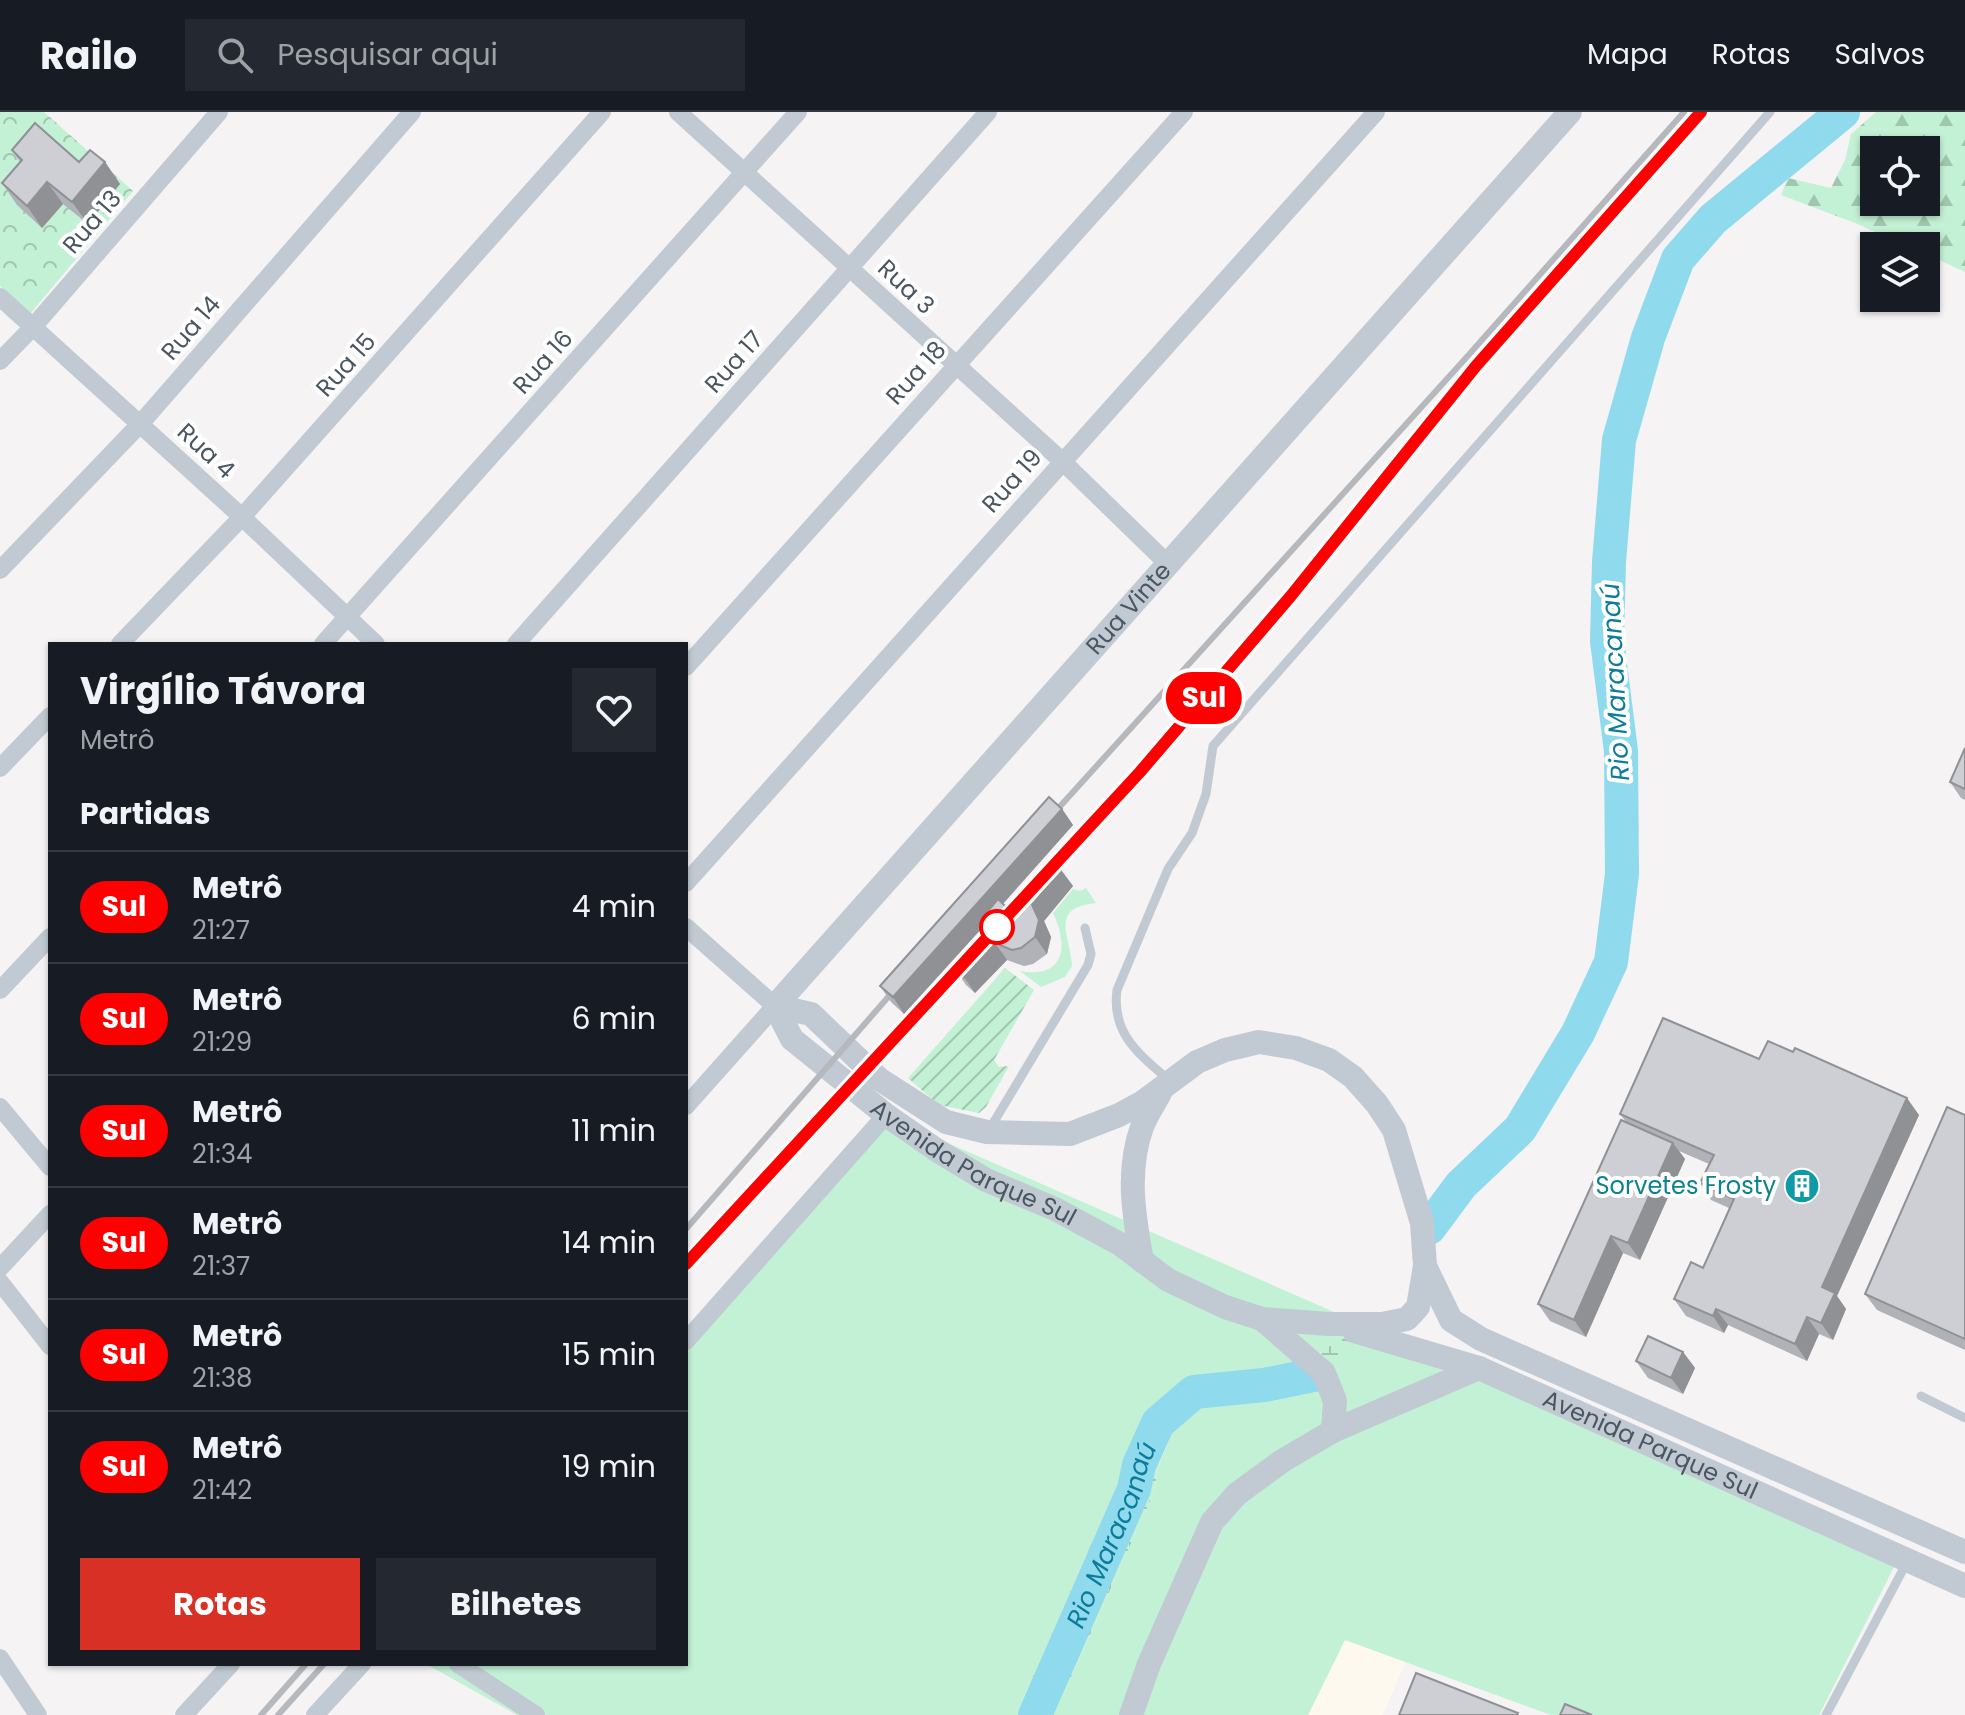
<!DOCTYPE html>
<html lang="pt">
<meta charset="utf-8">
<style>
:root{--surface:#171b24;--page:#242831;--text:#f1f3f6;--muted:#9ea1a6;--line:#363941;--accent:#d93025}
body{margin:0;font-family:Poppins,sans-serif;background:var(--page);color:var(--text);height:100vh;display:flex;flex-direction:column;font-size:30px;white-space:nowrap}
*{box-sizing:border-box;margin:0}
p{font-size:26px;color:var(--muted)}
.icon{flex:none;width:44px;height:44px;fill:none;stroke:currentColor;stroke-width:2;stroke-linecap:round;stroke-linejoin:round}
.map{position:relative;flex:1;overflow:hidden}
.side{position:absolute;left:48px;top:530px;width:640px;height:1024px;display:flex;flex-direction:column;background:var(--surface);border-radius:0px;box-shadow:0 2px 6px #0004}
.side>*{flex:none}
.badge{padding:0 16px;border-radius:26px;font-size:28px;line-height:52px}
.tools{position:absolute;left:1860px;top:24px;display:grid;gap:16px}
.tools a{display:grid;place-items:center;width:80px;height:80px;border-radius:0px;background:var(--surface);box-shadow:0 2px 6px #0004;font-size:40px}
.map>.badge{position:absolute;translate:-50% -50%;box-shadow:0 0 0 4px #fff}
h2{padding:0 32px;font-size:30px;line-height:72px}
.round{display:grid;place-items:center;flex:none;width:84px;height:84px;border-radius:0px;background:var(--page)}
.head{display:flex;align-items:center;justify-content:space-between;height:136px;padding:0 32px}
h1{font-size:38px;font-weight:700;line-height:60px}
.primary-button{display:flex;gap:16px;margin-top:auto;padding:16px 32px}
.primary-button a{flex:1;height:92px;border-radius:0px;background:var(--accent);color:#fff;font-size:32px;font-weight:700;line-height:92px;text-align:center}
.primary-button a+a{background:var(--page);color:var(--text)}
ul{padding:0;list-style:none}
li{display:flex;align-items:center;gap:24px;height:112px;padding:0 32px;border-top:2px solid var(--line)}
li div{flex:1}
li b{display:block;font-size:30px}
li em{font-style:normal}
li .badge{min-width:88px;font-weight:700;text-align:center}
header{display:flex;align-items:center;gap:48px;box-sizing:border-box;height:112px;padding:0 40px;background:var(--surface);border-bottom:2px solid var(--line)}
header strong{font-size:38px}
nav{display:flex;gap:44px;margin-inline-start:auto;font-size:28px}
.search{width:560px;height:72px;background:var(--page);display:flex;align-items:center;gap:20px;box-sizing:border-box;padding:0 28px;border-radius:0px;color:var(--muted);font-size:30px}
.map>svg:first-child{display:block}
.commercial{fill:#fdf9ef}
.grass{fill:#c3f1d5}
.forest{fill:url(#forest-firs);fill-rule:evenodd}
.wetland{fill:url(#wetland-marsh)}
.park{fill:url(#park-crowns)}
.garden{fill:url(#garden-furrows)}
.lines{fill:none;stroke-linecap:round;stroke-linejoin:round}
.river{stroke:#90daee;stroke-width:34}
.service{stroke:#c1cad2;stroke-width:9}
.minor{stroke:#c1cad2;stroke-width:18}
.tertiary{stroke:#c1cad2;stroke-width:24}
.rail{stroke:#b5b8bd;stroke-width:6}
.wall{fill:#b0b2b7}
.shaded-wall{fill:#909195}
.building{fill:#cdcfd5;stroke:#909195;stroke-width:2}
.line-casing{stroke:#fff;stroke-width:18}
.line{stroke:#f00;stroke-width:12}
.stop-dot{fill:#fff;stroke:#f00;stroke-width:4}
.labels{text-anchor:middle;stroke-width:8;stroke-linejoin:round;paint-order:stroke}
.street-label{font-size:24px;fill:#4a5661;stroke:#fff}
.culture-label{font-size:24px;fill:#0d838f;stroke:#fff;text-anchor:end}
.water-label{font-size:26px;font-style:italic;fill:#0c7c9b;stroke:#fff}
</style>
<header>
<strong>Railo</strong>
<div class="search"><svg class="icon" aria-label="search" viewBox="0 0 24 24"><circle cx="10" cy="10" r="6"/><path d="M15 15l6 6"/></svg>Pesquisar aqui</div>
<nav><a>Mapa</a><a>Rotas</a><a>Salvos</a></nav>
</header>
<div class="map">
<svg width="1965" height="1603" viewBox="0 0 1965 1603">
<defs>
<pattern id="forest-firs" width="22" height="20" patternUnits="userSpaceOnUse" patternTransform="scale(2)"><rect width="22" height="20" fill="#c3f1d5"/><path d="M5 1l3.5 6h-7zM16 11l3.5 6h-7z" fill="#a0c6b0"/></pattern>
<pattern id="wetland-marsh" width="20" height="14" patternUnits="userSpaceOnUse" patternTransform="scale(2)"><rect width="20" height="14" fill="#c3f1d5"/><path d="M1 5h8M5 5V1M11 12h8M15 12V8" fill="none" stroke="#a0c6b0"/></pattern>
<pattern id="park-crowns" width="20" height="18" patternUnits="userSpaceOnUse" patternTransform="scale(2)"><rect width="20" height="18" fill="#c3f1d5"/><path d="M2 6a3 3 0 1 1 6 0M12 15a3 3 0 1 1 6 0" fill="none" stroke="#a0c6b0"/></pattern>
<pattern id="garden-furrows" width="10" height="10" patternUnits="userSpaceOnUse" patternTransform="scale(2)"><rect width="10" height="10" fill="#c3f1d5"/><path d="M-1 1l2-2M0 10L10 0M9 11l2-2" fill="none" stroke="#a0c6b0"/></pattern>
</defs>
<rect width="100%" height="100%" fill="#f5f3f3"/>
<path class="commercial" d="M1345,1527L1406,1549L1383,1603H1308Z"/>
<g class="grass">
<path d="M1086,776L1096,791C1048,796 1071,824 1072,854L1065,865L1041,875L1020,859C1065,867 1069,834 1053,801L1073,777L1080,779Z"/>
<path d="M893,999L948,1031L1350,1207L1333,1231L1303,1253L1199,1268L1141,1309L1127,1351L1016,1603H517L426,1552H686V1230Z"/>
<path d="M1377,1219L1897,1449L1819,1603H1551L1345,1528L1308,1603H1054L1154,1380L1158,1356L1171,1323L1200,1296L1319,1278Z"/>
</g>
<path class="forest" d="M1876,0H1965V160L1926,142V134H1907L1855,111L1781,83L1788,66L1831,76L1845,48L1851,22ZM1874,38H1926V90H1874Z"/>
<path class="wetland" d="M1350,1207L1377,1219L1319,1278L1200,1296L1171,1323L1158,1355L1154,1380L1054,1603H1016L1127,1351L1141,1309L1164,1283L1199,1268L1303,1253L1333,1231Z"/>
<path class="park" d="M0,0H44L133,79L30,202L0,174Z"/>
<path class="garden" d="M1005,856L1034,878L994,948L999,955L1009,954L986,995L979,1001L939,993L908,966Z"/>
<g class="lines">
<g class="river">
<path d="M1429,1116L1461,1073L1520,1017L1578,921L1611,850L1622,762L1621,639L1607,529L1609,450L1619,328L1648,226L1678,147L1713,107L1843,0"/>
<path id="s1" d="M1035,1603L1134,1377L1139,1353L1158,1311L1194,1280L1264,1273L1318,1262"/>
</g>
<g class="service">
<path d="M1170,969C1140,943 1111,922 1117,878L1168,757L1192,721L1206,682L1213,634L1770,0"/>
<path d="M989,1018L1088,853L1091,842L1085,816"/>
<path d="M1921,1284L1965,1306"/>
<path d="M1826,1603L1907,1450"/>
</g>
<g class="minor">
<path d="M678,0L1062,349L1169,453"/>
<path d="M0,185L242,405L376,532"/>
<path d="M0,249L33,215L219,0"/>
<path d="M0,458L141,311L412,0"/>
<path d="M120,532L242,405L602,0"/>
<path d="M323,532L798,0"/>
<path d="M516,532L988,0"/>
<path d="M686,555L1184,0"/>
<path d="M0,656L50,604"/>
<path d="M686,771L1376,0"/>
<path d="M686,815L775,894L686,994"/>
<path d="M0,878L50,825"/>
<path d="M0,995L50,1055"/>
<path d="M0,1156L50,1102"/>
<path d="M0,1170L50,1234"/>
<path d="M686,1229L886,1003"/>
<path d="M0,1546L38,1603"/>
<path d="M458,1552L536,1603"/>
<path d="M184,1603L231,1552"/>
<path d="M315,1603L362,1552"/>
</g>
<g class="tertiary">
<path d="M775,894L811,902L879,967L946,1010L987,1020L1070,1022L1119,1003L1143,990L1197,950L1225,938L1259,930L1296,936L1329,948L1353,965L1377,992L1394,1018L1422,1111L1425,1154L1451,1208L1481,1227L1965,1440"/>
<path id="s2" d="M775,894L1570,0"/>
<path id="s3" d="M775,894L792,927L886,1003L938,1039L986,1068L1055,1097L1120,1132L1168,1168L1225,1195L1262,1207L1329,1212H1382L1407,1207L1418,1195L1425,1154"/>
<path d="M1142,1149C1134,1105 1126,1059 1142,1015C1146,1004 1154,992 1160,981"/>
<path id="s4" d="M1354,1219L1479,1256L1965,1474"/>
<path d="M1333,1319L1479,1256"/>
<path d="M1131,1603L1149,1552L1212,1410L1237,1382L1282,1349L1333,1319L1335,1289L1324,1261L1262,1207"/>
</g>
<g class="rail">
<path d="M1045,711L1465,247L1684,0"/>
<path d="M1041,767L1140,660L1290,485L1476,254L1701,0"/>
<path d="M686,1117L903,868"/>
<path d="M686,1152L971,844"/>
<path d="M261,1603L306,1552"/>
<path d="M278,1603L324,1552"/>
</g>
</g>
<g class="wall">
<path d="M12,38L79,50H105L120,72L88,112L63,92L42,116L17,93L2,71L20,50Z"/>
<path d="M1965,636V688L1961,686L1950,670Z"/>
<path d="M1062,697L1073,713L1003,792L1006,795L1061,758L1073,774L1044,809L1051,825L1047,842L1033,852L1024,854L1007,848L975,881L966,873L955,857L985,823L993,808L991,806L904,902L891,890L880,874Z"/>
<path d="M1759,947L1919,1003L1837,1184L1846,1197L1833,1228L1819,1222L1807,1249L1728,1213L1724,1221L1686,1204L1674,1187L1703,1156L1729,1096L1711,1088L1700,1071L1709,1052L1679,1039L1685,1047L1640,1148L1623,1141L1586,1225L1550,1209L1538,1192L1626,1010L1620,1002Z"/>
<path d="M1965,1003V1238L1877,1198L1865,1182Z"/>
<path d="M1683,1240L1695,1256L1683,1282L1648,1266L1636,1249Z"/>
</g>
<g class="shaded-wall">
<path d="M105,50L120,72L88,112L72,90Z"/>
<path d="M47,70L63,92L42,116L27,94Z"/>
<path d="M1062,697L1073,713L992,804L987,800L991,806L904,902L893,885Z"/>
<path d="M1061,758L1073,774L1044,809L1051,825L1047,842L1035,825L1032,793Z"/>
<path d="M995,831L1007,848L975,881L964,865Z"/>
<path d="M1907,986L1919,1003L1837,1184L1846,1197L1833,1228L1821,1211L1822,1175Z"/>
<path d="M1673,1031L1685,1047L1640,1148L1628,1131Z"/>
<path d="M1611,1124L1623,1141L1586,1225L1574,1208Z"/>
<path d="M1716,1197L1728,1213L1724,1221L1713,1204Z"/>
<path d="M1807,1205L1819,1222L1807,1249L1795,1232Z"/>
<path d="M1683,1240L1695,1256L1683,1282L1671,1266Z"/>
</g>
<g class="building">
<path d="M35,11L79,50L90,38L105,50L72,90L47,70L27,94L2,71L22,48L12,38Z"/>
<path d="M1965,636V677L1950,670Z"/>
<path d="M1049,685L1062,697L893,885L880,874Z"/>
<path d="M1051,749L1061,758L1032,793L1039,808L1035,825L1021,836L1012,838L995,831L964,865L955,857L985,823L984,818L994,806L987,800L998,787L1006,795L1016,784H1020Z"/>
<path d="M1663,906L1759,947L1768,929L1793,940L1795,936L1907,986L1822,1175L1835,1181L1821,1211L1807,1205L1795,1232L1716,1197L1713,1204L1674,1187L1691,1150L1703,1156L1734,1087L1700,1071L1714,1043L1620,1002Z"/>
<path d="M1947,995L1965,1003V1227L1865,1182Z"/>
<path d="M1621,1008L1673,1031L1628,1131L1611,1124L1574,1208L1538,1192Z"/>
<path d="M1648,1224L1683,1240L1671,1266L1636,1249Z"/>
<path d="M1416,1561L1518,1601L1517,1603H1399Z"/>
<path d="M1565,1592L1592,1603H1560Z"/>
</g>
<g class="lines">
<defs>
<path id="line" d="M686,1152L1140,660L1290,485L1476,254L1701,0"/>
</defs>
<use href="#line" class="line-casing"/>
<use href="#line" class="line"/>
</g>
<defs>
<symbol id="building-disc" viewBox="-11 -11 22 22"><circle r="9.5" fill="#0f9aa8" stroke="#fff"/><path d="M-4-6H4V6H1V3H-1V6H-4ZM-2.5-4.3h1.7v1.8h-1.7ZM.8-4.3h1.7v1.8H.8ZM-2.5-1h1.7V.8h-1.7ZM.8-1h1.7V.8H.8Z" fill="#fff"/></symbol>
</defs>
<g fill-rule="evenodd">
<use href="#building-disc" x="1782" y="1054" width="40" height="40"/>
</g>
<circle class="stop-dot" cx="997" cy="815" r="16"/>
<g class="labels">
<g class="street-label">
<text transform="translate(92 110) rotate(-49)" y="8">Rua 13</text>
<text transform="translate(906 175) rotate(43)" y="8">Rua 3</text>
<text transform="translate(191 216) rotate(-49)" y="8">Rua 14</text>
<text transform="translate(543 250) rotate(-48)" y="8">Rua 16</text>
<text transform="translate(734 250) rotate(-48)" y="8">Rua 17</text>
<text transform="translate(346 253) rotate(-48)" y="8">Rua 15</text>
<text transform="translate(916 261) rotate(-48)" y="8">Rua 18</text>
<text transform="translate(206 339) rotate(43)" y="8">Rua 4</text>
<text transform="translate(1012 369) rotate(-48)" y="8">Rua 19</text>
<text dy="8" stroke="none"><textPath href="#s2" startOffset="532">Rua Vinte</textPath></text>
<text dy="8" stroke="none"><textPath href="#s3" startOffset="258">Avenida Parque Sul</textPath></text>
<text dy="8" stroke="none"><textPath href="#s4" startOffset="318">Avenida Parque Sul</textPath></text>
</g>
<g class="culture-label">
<text x="1776" y="1082">Sorvetes Frosty</text>
</g>
<g class="water-label">
<text transform="translate(1615 570) rotate(-93)" y="9">Rio Maracanaú</text>
<text dy="9" stroke="none"><textPath href="#s1" startOffset="196">Rio Maracanaú</textPath></text>
</g>
</g>
</svg>
<div class="tools">
<a><svg class="icon" aria-label="locate" viewBox="0 0 24 24"><circle cx="12" cy="12" r="6"/><path d="M12 2v4M12 18v4M2 12h4M18 12h4"/></svg></a>
<a><svg class="icon" aria-label="layers" viewBox="0 0 24 24"><path d="M12 4l9 5-9 5-9-5zM3 14l9 5 9-5"/></svg></a>
</div>
<b class="badge" style="left:1204px;top:586px;background:#f00;color:#fff">Sul</b>
<section class="side">
<div class="head"><div><h1>Virgílio Távora</h1><p>Metrô</p></div><a class="round"><svg class="icon" aria-label="heart" viewBox="0 0 24 24"><path d="M12 20l-8-8c-3-5 5-10 8-4 3-6 11-1 8 4z"/></svg></a></div>
<h2>Partidas</h2>
<ul>
<li><span class="badge" style="background:#f00;color:#fff">Sul</span><div><b>Metrô</b><p>21:27</p></div><em>4 min</em></li>
<li><span class="badge" style="background:#f00;color:#fff">Sul</span><div><b>Metrô</b><p>21:29</p></div><em>6 min</em></li>
<li><span class="badge" style="background:#f00;color:#fff">Sul</span><div><b>Metrô</b><p>21:34</p></div><em>11 min</em></li>
<li><span class="badge" style="background:#f00;color:#fff">Sul</span><div><b>Metrô</b><p>21:37</p></div><em>14 min</em></li>
<li><span class="badge" style="background:#f00;color:#fff">Sul</span><div><b>Metrô</b><p>21:38</p></div><em>15 min</em></li>
<li><span class="badge" style="background:#f00;color:#fff">Sul</span><div><b>Metrô</b><p>21:42</p></div><em>19 min</em></li>
</ul>
<div class="primary-button"><a>Rotas</a><a>Bilhetes</a></div>
</section>
</div>
